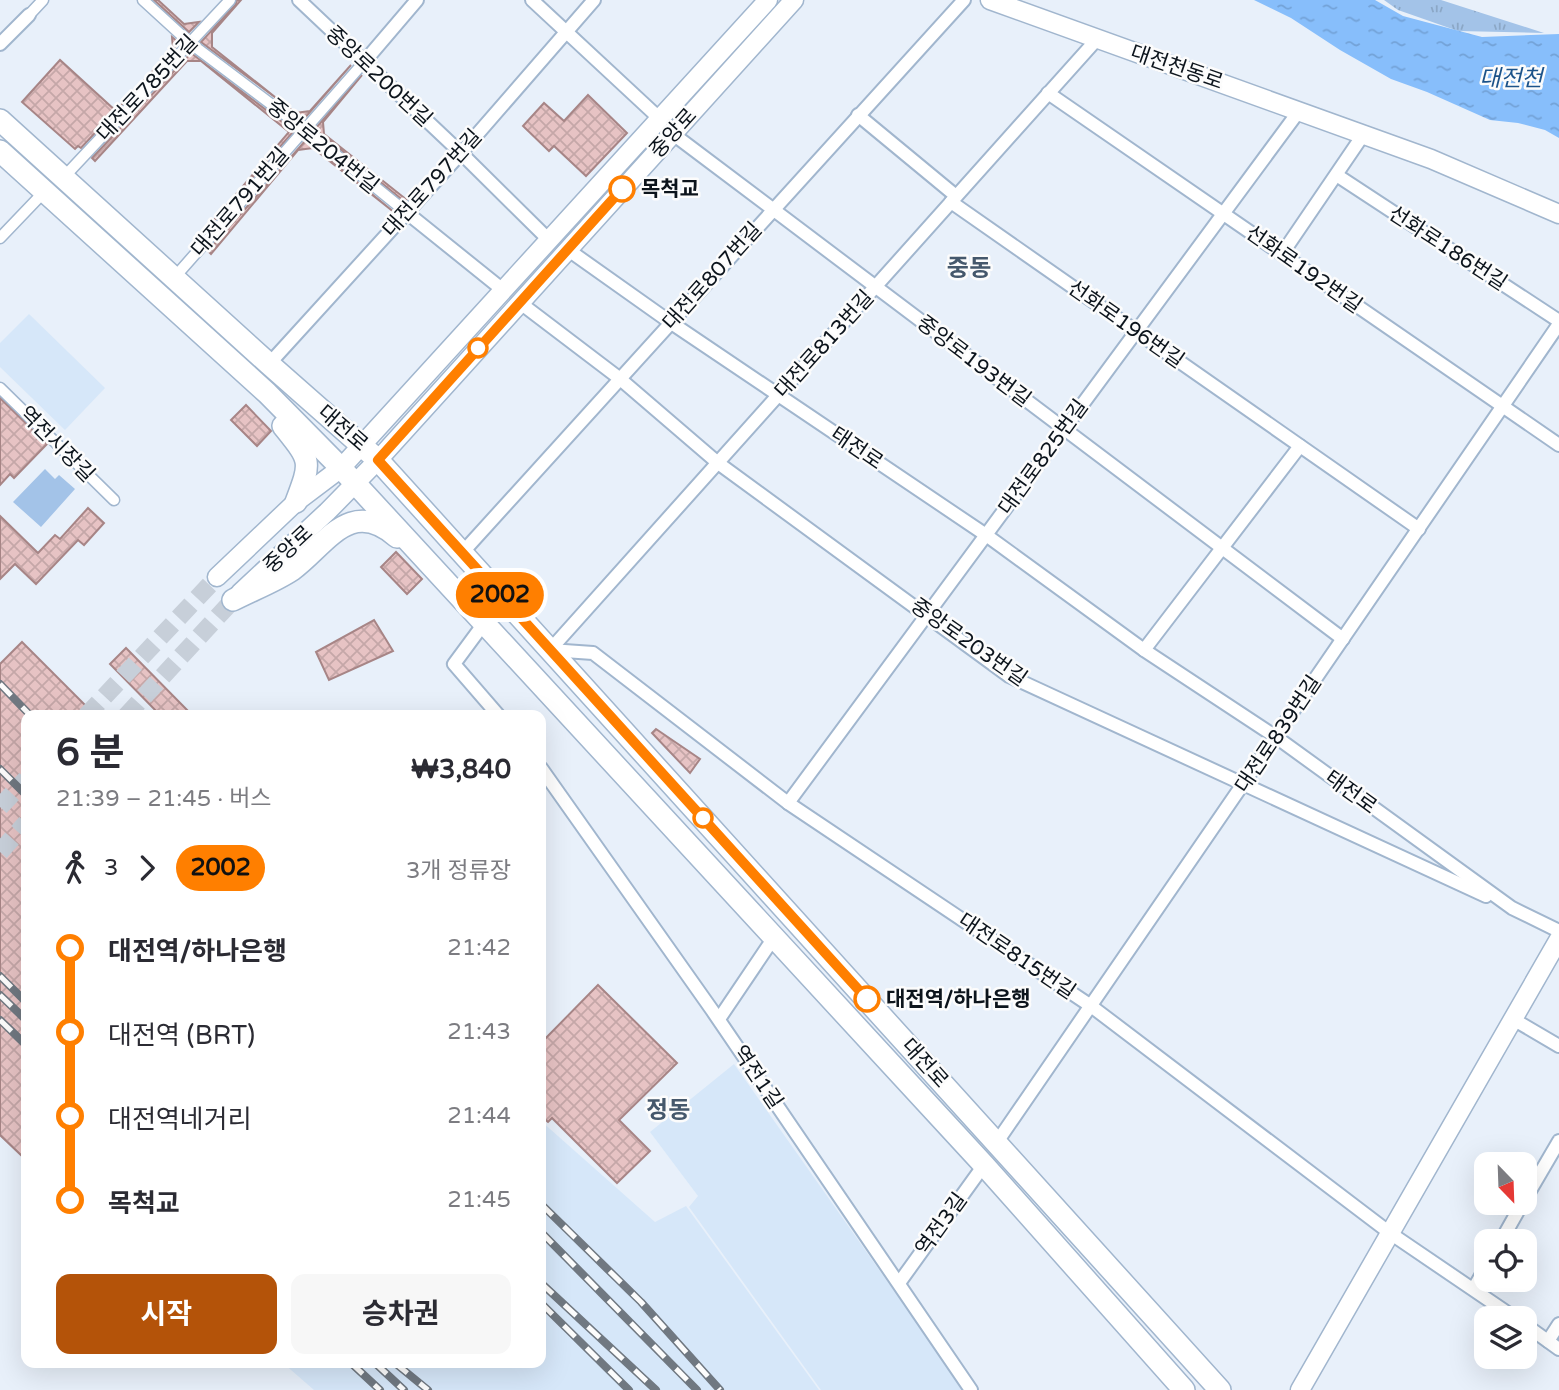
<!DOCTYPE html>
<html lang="ko">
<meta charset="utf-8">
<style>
:root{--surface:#fff;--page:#f7f7f7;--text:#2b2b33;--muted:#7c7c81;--accent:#b45309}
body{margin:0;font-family:"Varela Round","Noto Sans KR",sans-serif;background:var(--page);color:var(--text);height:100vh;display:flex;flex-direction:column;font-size:26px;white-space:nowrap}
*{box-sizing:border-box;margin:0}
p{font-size:23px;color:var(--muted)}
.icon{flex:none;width:38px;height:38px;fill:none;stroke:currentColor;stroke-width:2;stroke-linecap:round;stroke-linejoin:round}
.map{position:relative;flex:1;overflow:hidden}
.details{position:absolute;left:21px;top:710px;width:525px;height:658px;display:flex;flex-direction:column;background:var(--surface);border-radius:14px;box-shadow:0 7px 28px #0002}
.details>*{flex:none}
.badge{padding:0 14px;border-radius:23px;font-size:24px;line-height:46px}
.needle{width:46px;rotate:157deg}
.tools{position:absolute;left:1474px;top:1152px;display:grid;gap:14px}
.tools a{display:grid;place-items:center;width:63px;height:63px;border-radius:14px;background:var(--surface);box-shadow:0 7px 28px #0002;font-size:35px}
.map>.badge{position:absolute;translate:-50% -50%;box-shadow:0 0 0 4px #fff}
.legs{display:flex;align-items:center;gap:10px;height:77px;padding:0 35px;font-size:23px}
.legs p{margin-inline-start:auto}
.overview{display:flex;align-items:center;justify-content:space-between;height:119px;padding:0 35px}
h1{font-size:38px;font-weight:700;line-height:52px}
.button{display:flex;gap:14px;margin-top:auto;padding:14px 35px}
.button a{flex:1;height:80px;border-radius:14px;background:var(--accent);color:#fff;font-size:28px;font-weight:700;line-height:80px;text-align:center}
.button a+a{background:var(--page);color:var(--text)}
ul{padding:0 35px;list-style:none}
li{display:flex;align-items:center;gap:24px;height:84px;font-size:26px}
li i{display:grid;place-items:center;width:10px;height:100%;margin:0 9px;background:currentColor}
li i::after{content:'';width:18px;height:18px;margin:-9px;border:5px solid;border-radius:50%;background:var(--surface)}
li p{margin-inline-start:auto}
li:first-child i{background:linear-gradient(#0000 50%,currentColor 0)}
li:last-child i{background:linear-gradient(currentColor 50%,#0000 0)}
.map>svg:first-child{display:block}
.built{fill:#d6e7f9}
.grass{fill:url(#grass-tufts)}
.pitch{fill:#a3c3e8}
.water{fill:url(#water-ripples)}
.building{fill:url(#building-cross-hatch);stroke:#a78586;stroke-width:2}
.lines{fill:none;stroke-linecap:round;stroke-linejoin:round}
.secondary-tunnel{stroke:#c7cfd9;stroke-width:18;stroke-dasharray:18 9;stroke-linecap:butt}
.pedestrian-casing{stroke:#a1b6ce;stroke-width:13}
.minor-casing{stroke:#a1b6ce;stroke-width:16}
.secondary-casing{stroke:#a1b6ce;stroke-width:21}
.primary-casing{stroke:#a1b6ce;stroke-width:24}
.pedestrian{stroke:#fff;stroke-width:10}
.minor{stroke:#fff;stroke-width:12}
.secondary{stroke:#fff;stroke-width:18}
.primary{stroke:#fff;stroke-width:21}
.rail-casing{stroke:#707881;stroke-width:8}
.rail{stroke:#fcfcfc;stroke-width:5;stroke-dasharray:16;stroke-linecap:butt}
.line-1-casing{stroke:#fff;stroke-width:16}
.line-1{stroke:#ff7f00;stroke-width:10}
.stop-1-dot{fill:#fff;stroke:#ff7f00;stroke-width:3.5}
.labels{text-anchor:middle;stroke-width:5;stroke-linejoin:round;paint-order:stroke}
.street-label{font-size:21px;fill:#0c141c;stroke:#fcfcfc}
.stop-label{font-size:21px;font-weight:bold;fill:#0c141c;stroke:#fcfcfc;text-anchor:start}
.water-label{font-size:23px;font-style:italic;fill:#1c538a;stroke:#fcfcfc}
.quarter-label{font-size:24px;font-weight:bold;fill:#45586c;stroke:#fcfcfc}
</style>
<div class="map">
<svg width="1559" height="1390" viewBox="0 0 1559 1390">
<defs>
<pattern id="grass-tufts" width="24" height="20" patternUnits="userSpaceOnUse" patternTransform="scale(1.75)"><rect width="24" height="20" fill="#a3c3e8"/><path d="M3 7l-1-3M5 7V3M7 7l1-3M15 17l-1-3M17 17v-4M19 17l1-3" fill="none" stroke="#8ba7c6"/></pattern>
<pattern id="water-ripples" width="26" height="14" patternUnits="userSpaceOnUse" patternTransform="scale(1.75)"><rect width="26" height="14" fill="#87befb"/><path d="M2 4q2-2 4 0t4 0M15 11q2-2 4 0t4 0" fill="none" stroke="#73a2d7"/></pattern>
<pattern id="building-cross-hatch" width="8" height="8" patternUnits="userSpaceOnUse" patternTransform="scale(1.75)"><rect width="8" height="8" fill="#e7c3c4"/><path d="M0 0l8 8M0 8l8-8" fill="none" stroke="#c5a7a8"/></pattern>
</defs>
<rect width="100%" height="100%" fill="#e8f0fa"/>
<g class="built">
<path d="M29,314L105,388L65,430L0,367V343Z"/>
<path d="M734,1064L930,1342L963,1390H821L689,1207L698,1196L650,1132Z"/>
<path d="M541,1121L655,1222L686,1206L819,1390H314L283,1363H541Z"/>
</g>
<path class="grass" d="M1384,0H1441L1544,33L1458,31L1398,10Z"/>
<path class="pitch" d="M45,469L55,479L59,475L75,489L41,527L13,502Z"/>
<path class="water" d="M1254,0H1375L1403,16L1482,37L1559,34V138L1545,130L1518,123L1490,120L1427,92L1391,79L1340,50L1291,18Z"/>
<g class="building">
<path d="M154,0H158L184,24L199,22L189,32Z"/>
<path d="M237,0H241L212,33V47L295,113L310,111L351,65L304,119L201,42L235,5Z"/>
<path d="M172,37L179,43L81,148L78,146L75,149L22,102L60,60L116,111L173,49Z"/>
<path d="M191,53L294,131L196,241L289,132L201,61H187L95,161L92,158Z"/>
<path d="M362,75L323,122L324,134L407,200L405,202L315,129Z"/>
<path d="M588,95L627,133L586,176L554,146L549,151L523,126L544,103L564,121Z"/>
<path d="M306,140L395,213L313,148L298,150L211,254L208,251Z"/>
<path d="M0,398L47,444L14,478L10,474L0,485Z"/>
<path d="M246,405L271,431L257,446L231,420Z"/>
<path d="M88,508L104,523L84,545L78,540L36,584L15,564L0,579V516L38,553L55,535L60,539Z"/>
<path d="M396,552L422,579L407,594L381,567Z"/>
<path d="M374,620L393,651L329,680L316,652Z"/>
<path d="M22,642L96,716H26V1160L0,1135V664Z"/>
<path d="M126,648L193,716H161L110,664Z"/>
<path d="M656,729L700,759L690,773L652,733Z"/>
<path d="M598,985L677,1063L619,1120L650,1151L617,1183L552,1118L548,1122L541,1116V1043Z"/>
</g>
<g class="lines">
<g class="secondary-tunnel">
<path d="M86,716L217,577"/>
<path d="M126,716L233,600"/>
<path d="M0,807L26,779"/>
<path d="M0,852L26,823"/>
</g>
<defs>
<g id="pedestrian">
<path d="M143,0L190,43L304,129L406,212"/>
<path d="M29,15L43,0"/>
<path d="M64,177L230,0"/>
<path d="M0,238L44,192"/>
<path d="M174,278L365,61"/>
<path d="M0,388L114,500"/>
</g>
<g id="minor">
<path d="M299,0L461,153L549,240"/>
<path d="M532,0L659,118"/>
<path d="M0,44L29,15"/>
<path d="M365,61L417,0"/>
<path d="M1048,93L1559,445"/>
<path d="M858,115L956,196"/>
<path d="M673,134L1343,639"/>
<path d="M1338,176L1559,321"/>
<path d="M951,202L1419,529"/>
<path d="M406,212L503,290"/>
<path d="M567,249L670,322L986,535L1144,650L1276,737L1512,908L1559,931"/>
<path d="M1282,254L1363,135"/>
<path d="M519,302L619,378L718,463L1009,676L1486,896"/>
<path d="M269,364L461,153L594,0"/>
<path d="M462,553L964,0"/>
<path d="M485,622L454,664L499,716"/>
<path d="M550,650L593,653L788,803L1091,1006L1390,1233L1515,1318"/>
<path d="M550,650L1098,38"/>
<path d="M1144,650L1300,446"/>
<path d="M541,768L712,1010L971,1390"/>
<path d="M788,803L1299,111"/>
<path d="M719,1019L773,939"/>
<path d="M1513,1019L1559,1046"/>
<path d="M997,1142L1559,324"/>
<path d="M1524,1201L1559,1141"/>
<path d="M1501,1241L1523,1202"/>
<path d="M899,1283L984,1165"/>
<path d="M1474,1288L1486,1267"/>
<path d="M1524,1324L1559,1349"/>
<path d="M1548,1341L1559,1324"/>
</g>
<g id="secondary">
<path d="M990,0L1431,159L1559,214"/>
<path d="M217,577L296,502L341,468L768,0"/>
<path d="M240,593L327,512L378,460L794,0"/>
<path d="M1300,1390L1559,939"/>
</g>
<g id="primary">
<path d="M0,120L269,364L378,460L1220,1390"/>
<path d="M0,151L267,393L341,468L984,1165L1184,1390"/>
<path d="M283,426C311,461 312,460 296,502"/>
<path d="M233,600C252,590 274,582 292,570C326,545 350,496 397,537"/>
</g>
</defs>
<use href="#pedestrian" class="pedestrian-casing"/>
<use href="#minor" class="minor-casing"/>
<use href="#secondary" class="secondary-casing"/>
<use href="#primary" class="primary-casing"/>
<use href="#pedestrian" class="pedestrian"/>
<use href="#minor" class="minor"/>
<use href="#secondary" class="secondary"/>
<use href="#primary" class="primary"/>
<defs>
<g id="rail">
<path d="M0,684L31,716"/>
<path d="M0,769L26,795"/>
<path d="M0,976L26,1002"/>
<path d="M0,995L26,1020"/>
<path d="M0,1020L26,1045"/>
<path d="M541,1204L641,1302L720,1390"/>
<path d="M541,1232L697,1390"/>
<path d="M541,1283L656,1390"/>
<path d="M541,1303L629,1390"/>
<path d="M351,1363L380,1390"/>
<path d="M375,1363L404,1390"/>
<path d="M395,1363L428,1390"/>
</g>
</defs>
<use href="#rail" class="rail-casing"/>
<use href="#rail" class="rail"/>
</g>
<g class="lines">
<defs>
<path id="line-1" d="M622,189L378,460L867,999"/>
</defs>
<use href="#line-1" class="line-1-casing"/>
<use href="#line-1" class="line-1"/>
</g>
<g class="stop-1-dot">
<circle cx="622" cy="189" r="12"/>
<circle cx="478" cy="348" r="9"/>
<circle cx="703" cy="818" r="9"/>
<circle cx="867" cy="999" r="12"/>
</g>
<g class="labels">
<g class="street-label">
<text transform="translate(1177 67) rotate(19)" y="7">대전천동로</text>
<text transform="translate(379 76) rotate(43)" y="7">중앙로200번길</text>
<text transform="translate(147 88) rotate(-47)" y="7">대전로785번길</text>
<text transform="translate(673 133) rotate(-48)" y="7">중앙로</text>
<text transform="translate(323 146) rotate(39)" y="7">중앙로204번길</text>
<text transform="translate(432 183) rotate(-48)" y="7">대전로797번길</text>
<text transform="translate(240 202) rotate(-49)" y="7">대전로791번길</text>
<text transform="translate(1448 248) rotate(33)" y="7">선화로186번길</text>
<text transform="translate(1304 269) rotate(35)" y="7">선화로192번길</text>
<text transform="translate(712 276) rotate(-48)" y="7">대전로807번길</text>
<text transform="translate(1126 324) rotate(35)" y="7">선화로196번길</text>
<text transform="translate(824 344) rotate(-48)" y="7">대전로813번길</text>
<text transform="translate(974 361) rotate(37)" y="7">중앙로193번길</text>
<text transform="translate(343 428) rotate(41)" y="7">대전로</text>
<text transform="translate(57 444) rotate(45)" y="7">역전시장길</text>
<text transform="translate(857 448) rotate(34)" y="7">태전로</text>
<text transform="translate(1043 457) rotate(-54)" y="7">대전로825번길</text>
<text transform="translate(288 549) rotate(-43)" y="7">중앙로</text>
<text transform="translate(969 642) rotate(35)" y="7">중앙로203번길</text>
<text transform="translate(1278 734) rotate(-56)" y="7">대전로839번길</text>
<text transform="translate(1351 792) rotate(36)" y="7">태전로</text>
<text transform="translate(1017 956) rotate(34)" y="7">대전로815번길</text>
<text transform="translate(925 1063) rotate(48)" y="7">대전로</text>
<text transform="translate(758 1077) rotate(56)" y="7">역전1길</text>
<text transform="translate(941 1224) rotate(-54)" y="7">역전3길</text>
</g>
<g class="stop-label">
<text x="641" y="196">목척교</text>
<text x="886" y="1006">대전역/하나은행</text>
</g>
<g class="water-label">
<text x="1511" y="86">대전천</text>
</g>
<g class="quarter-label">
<text x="969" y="276">중동</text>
<text x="668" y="1118">정동</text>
</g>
</g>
</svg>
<div class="tools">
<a><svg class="needle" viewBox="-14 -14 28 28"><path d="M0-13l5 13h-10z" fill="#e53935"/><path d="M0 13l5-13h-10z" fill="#7c7c81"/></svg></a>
<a><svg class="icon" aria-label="locate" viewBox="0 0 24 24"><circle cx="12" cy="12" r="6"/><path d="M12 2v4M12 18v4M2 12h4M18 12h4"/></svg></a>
<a><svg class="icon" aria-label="layers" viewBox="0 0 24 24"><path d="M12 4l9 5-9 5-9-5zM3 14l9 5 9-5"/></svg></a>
</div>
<b class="badge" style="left:500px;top:595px;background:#ff7f00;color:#111">2002</b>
<section class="details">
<div class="overview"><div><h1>6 분</h1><p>21:39 – 21:45 · 버스</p></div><b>₩3,840</b></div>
<div class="legs"><svg class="icon" aria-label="walk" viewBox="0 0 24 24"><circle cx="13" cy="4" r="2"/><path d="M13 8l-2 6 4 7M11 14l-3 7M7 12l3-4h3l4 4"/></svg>3<svg class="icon" aria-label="forward" viewBox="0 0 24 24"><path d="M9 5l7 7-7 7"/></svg><b class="badge" style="background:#ff7f00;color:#111">2002</b><p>3개 정류장</p></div>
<ul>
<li><i style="color:#ff7f00"></i><b>대전역/하나은행</b><p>21:42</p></li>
<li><i style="color:#ff7f00"></i><span>대전역 (BRT)</span><p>21:43</p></li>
<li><i style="color:#ff7f00"></i><span>대전역네거리</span><p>21:44</p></li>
<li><i style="color:#ff7f00"></i><b>목척교</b><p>21:45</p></li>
</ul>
<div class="button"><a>시작</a><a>승차권</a></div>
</section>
</div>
